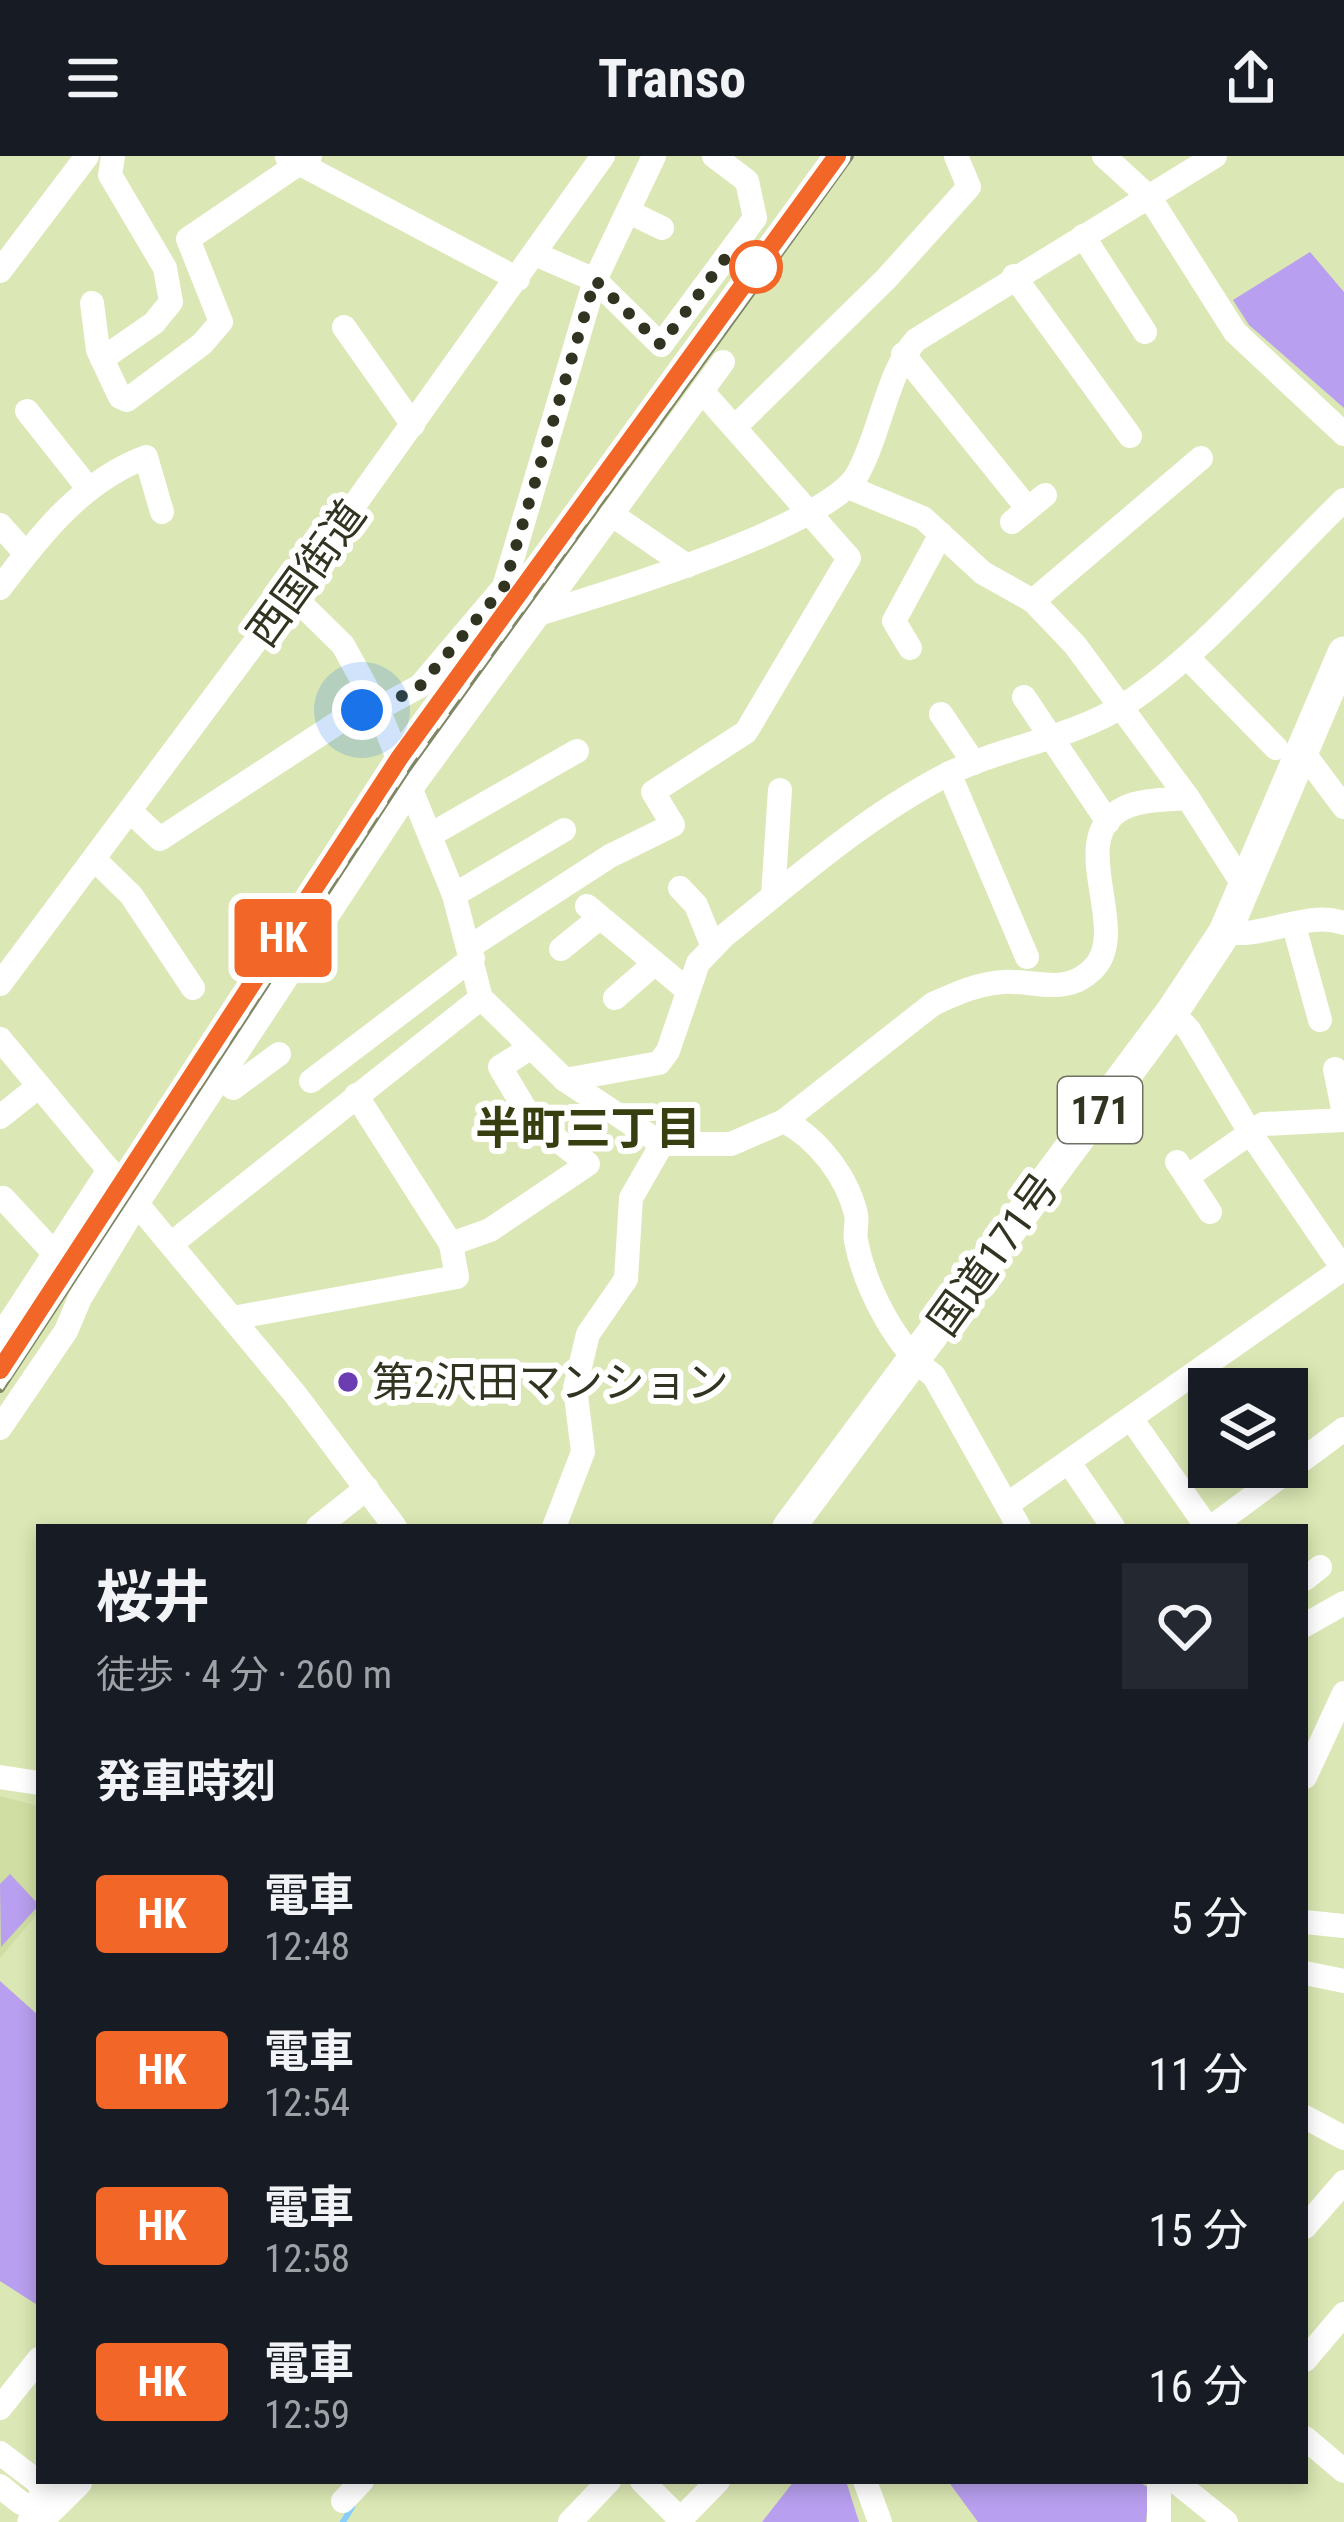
<!DOCTYPE html>
<html lang="ja">
<meta charset="utf-8">
<style>
:root{--surface:#171b24;--page:#242831;--text:#f1f3f6;--muted:#9ea1a6}
body{margin:0;font-family:"Roboto Condensed","Noto Sans JP",sans-serif;background:var(--page);color:var(--text);height:100vh;display:flex;flex-direction:column;font-size:45px;white-space:nowrap}
*{box-sizing:border-box;margin:0}
p{font-size:39px;color:var(--muted)}
.icon{flex:none;width:66px;height:66px;fill:none;stroke:currentColor;stroke-width:2;stroke-linecap:round;stroke-linejoin:round}
.map{position:relative;flex:1;overflow:hidden}
.details{position:absolute;left:36px;top:1368px;width:1272px;height:960px;display:flex;flex-direction:column;background:var(--surface);border-radius:0px;box-shadow:0 6px 18px #0003}
.details>*{flex:none}
.badge{padding:0 24px;border-radius:9px;font-size:42px;line-height:78px}
.controls{position:absolute;left:1188px;top:1212px;display:grid;gap:24px}
.controls a{display:grid;place-items:center;width:120px;height:120px;border-radius:0px;background:var(--surface);box-shadow:0 6px 18px #0003;font-size:60px}
.you{position:absolute;width:60px;height:60px;margin:-30px;border:9px solid #fff;border-radius:50%;background:#1a73e8;box-shadow:0 0 0 18px #1a73e833}
.map>.badge{position:absolute;translate:-50% -50%;box-shadow:0 0 0 6px #fff}
h2{padding:0 60px;font-size:45px;line-height:108px}
.round{display:grid;place-items:center;flex:none;width:126px;height:126px;border-radius:0px;background:var(--page)}
.overview{display:flex;align-items:center;justify-content:space-between;height:204px;padding:0 60px}
h1{font-size:57px;font-weight:700;line-height:90px}
ul{padding:0;list-style:none}
li{display:flex;align-items:center;gap:36px;height:156px;padding:0 60px}
li div{flex:1}
li b{display:block;font-size:45px}
li em{font-style:normal}
li .badge{min-width:132px;font-weight:700;text-align:center}
header{display:flex;justify-content:space-between;align-items:center;height:156px;padding:0 60px;background:var(--surface);font-size:54px;font-weight:700}
.map>svg:first-child{display:block}
.built{fill:#d1dea3}
.green{fill:#b89fef}
.lines{fill:none;stroke-linecap:round;stroke-linejoin:round}
.stream{stroke:#88cefb;stroke-width:6}
.minor{stroke:#fff;stroke-width:24}
.highway{stroke:#fff;stroke-width:33}
.rail-casing{stroke:#808765;stroke-width:10}
.rail{stroke:#fff;stroke-width:6;stroke-dasharray:18;stroke-linecap:butt}
.line-casing{stroke:#fff;stroke-width:27}
.line{stroke:#f26627;stroke-width:18}
.walk{stroke:#303420;stroke-width:12;stroke-dasharray:0 21.6}
.stop-dot{fill:#fff;stroke:#f26627;stroke-width:6}
.poi-dot{fill:#6c3cb3;stroke:#fff;stroke-width:4.5}
.labels{text-anchor:middle;stroke-width:12;stroke-linejoin:round;paint-order:stroke}
.shield{fill:#fff;stroke:#6e7163;stroke-width:3}
.shield-label{font-size:39px;font-weight:bold;fill:#303420}
.street-label{font-size:42px;fill:#303420;stroke:#fff}
.poi-label{font-size:42px;fill:#303420;stroke:#fff;text-anchor:start}
.neighbourhood-label{font-size:45px;font-weight:bold;fill:#373f10;stroke:#fff}
</style>
<header><svg class="icon" aria-label="menu" viewBox="0 0 24 24"><path d="M4 6h16M4 12h16M4 18h16"/></svg>Transo<svg class="icon" aria-label="share" viewBox="0 0 24 24"><path d="M12 15V3M7 8l5-5 5 5M5 13v7h14v-7"/></svg></header>
<div class="map">
<svg width="1344" height="2366" viewBox="0 0 1344 2366">
<rect width="100%" height="100%" fill="#dbe7b4"/>
<path class="built" d="M0,1640L39,1650V1756L0,1802Z"/>
<g class="green">
<path d="M1310,96L1344,136V252L1249,169L1233,144Z"/>
<path d="M10,1718L39,1749L1,1791L0,1728Z"/>
<path d="M0,1825L39,1860V2150L0,2125Z"/>
<path d="M794,2325H846L859,2366H762Z"/>
<path d="M948,2325H1137L1149,2332L1146,2366H978Z"/>
</g>
<g class="lines">
<path class="stream" d="M343,2366L352,2351"/>
<g class="minor">
<path d="M1104,0L1150,42L1235,176L1344,278"/>
<path d="M287,1L518,123"/>
<path d="M629,56L662,72"/>
<path d="M1083,80L1145,176"/>
<path d="M535,98L595,124L661,189L755,62L747,25L714,0"/>
<path d="M0,115L87,0"/>
<path d="M1014,120L1130,280"/>
<path d="M92,147L98,194L120,241L127,244L202,188L221,166L188,83L310,0"/>
<path d="M344,171L413,269"/>
<path d="M903,198L1028,353"/>
<path d="M102,203L154,167L171,146L165,112L110,19L113,0"/>
<path d="M27,255L88,332"/>
<path d="M735,271L886,123L969,31L956,0"/>
<path d="M848,331L923,362L983,417L1033,445L1075,489L1188,642L1244,730"/>
<path d="M611,358L687,410"/>
<path d="M1012,366L1045,339"/>
<path d="M0,369L26,398"/>
<path d="M0,432C40,379 82,325 146,301L162,356"/>
<path d="M291,438L343,489L378,553L454,739L481,842L565,924L662,988H731L784,965L933,848C955,838 979,827 1004,826C1036,824 1065,840 1092,814C1134,775 1062,682 1124,652C1142,643 1169,644 1188,642"/>
<path d="M1033,445L1201,302"/>
<path d="M538,458C602,439 826,371 857,319C880,279 887,216 916,184L1215,0"/>
<path d="M910,492L894,465L941,378"/>
<path d="M1189,503L1276,592"/>
<path d="M1024,541L1108,666"/>
<path d="M941,558L974,607"/>
<path d="M1302,595L1344,651"/>
<path d="M949,617L1027,801"/>
<path d="M130,655L160,683L345,562L378,553L420,530L504,431L595,124L654,0"/>
<path d="M432,678L577,595"/>
<path d="M94,703L131,739L193,832"/>
<path d="M680,732L696,749L713,791"/>
<path d="M454,739L564,674"/>
<path d="M773,740L780,634"/>
<path d="M587,750L686,833"/>
<path d="M1294,770L1320,864"/>
<path d="M1225,776C1265,783 1306,754 1344,767"/>
<path d="M471,790L610,700L673,669L653,636L746,576L849,402L702,235"/>
<path d="M561,793L598,763"/>
<path d="M0,828L291,438L603,0"/>
<path d="M615,842L654,808"/>
<path d="M1172,856L1189,874L1251,978L1344,1114"/>
<path d="M0,883L295,1238L395,1371"/>
<path d="M1335,913L1344,958"/>
<path d="M221,921L233,932L279,898"/>
<path d="M565,924L659,907L668,895L698,807L724,780C795,723 865,661 946,619C1003,590 1068,584 1124,549C1204,497 1274,411 1344,344"/>
<path d="M311,925L473,802"/>
<path d="M356,939L451,1088L490,1074L588,1008L531,963L500,911L530,892"/>
<path d="M0,961L39,930"/>
<path d="M784,965C817,982 847,1020 856,1058C858,1067 854,1076 856,1085C865,1131 896,1192 934,1220L1019,1371"/>
<path d="M1177,1006L1210,1056"/>
<path d="M1187,1021L1263,968L1344,964"/>
<path d="M3,1042L55,1098"/>
<path d="M171,1088L481,842"/>
<path d="M233,1162L457,1121L451,1088"/>
<path d="M0,1181L109,1014"/>
<path d="M1132,1264L1207,1371"/>
<path d="M0,1272L66,1175L80,1142L137,1048L413,630L723,206"/>
<path d="M1070,1308L1113,1371"/>
<path d="M1008,1348L1344,1112"/>
<path d="M318,1371L367,1332"/>
<path d="M554,1371L583,1296L575,1232L588,1178L626,1123L631,1042L662,988"/>
<path d="M1212,1371L1344,1273"/>
<path d="M1305,1423L1320,1411"/>
<path d="M1305,1469L1344,1447"/>
<path d="M0,1621L39,1627"/>
<path d="M1305,1621L1344,1537"/>
<path d="M1305,1766L1344,1770"/>
<path d="M1305,1817L1344,1825"/>
<path d="M1305,1961L1344,1982"/>
<path d="M1305,2071L1344,2026"/>
<path d="M1305,2204L1344,2158"/>
<path d="M0,2252L39,2203"/>
<path d="M1305,2282L1344,2315"/>
<path d="M0,2297L38,2326L51,2355"/>
<path d="M642,2325L680,2363"/>
<path d="M865,2325L880,2366"/>
<path d="M1175,2325L1226,2366"/>
<path d="M0,2330L21,2347L51,2355"/>
<path d="M343,2345L362,2325"/>
<path d="M570,2366L609,2325"/>
<path d="M678,2366L718,2325"/>
<path d="M1159,2366V2325"/>
</g>
<g class="highway">
<path d="M789,1371L1172,856L1225,776L1344,497"/>
<path d="M34,2366L76,2325"/>
</g>
<defs>
<path id="rail" d="M0,1232L406,613L849,0"/>
</defs>
<use href="#rail" class="rail-casing"/>
<use href="#rail" class="rail"/>
</g>
<g class="lines">
<defs>
<path id="line" d="M0,1214L400,601L837,0"/>
</defs>
<use href="#line" class="line-casing"/>
<use href="#line" class="line"/>
<path class="walk" d="M362,554L378,553L420,530L504,431L595,124L661,189L730,96L756,111"/>
</g>
<circle class="stop-dot" cx="756" cy="111" r="24"/>
<circle class="poi-dot" cx="348" cy="1226" r="12"/>
<g class="labels">
<rect class="shield" x="1058" y="921" width="84" height="66" rx="9"/>
<g class="shield-label">
<text x="1100" y="968">171</text>
</g>
<g class="street-label">
<text transform="translate(306 417) rotate(-54)" y="15">西国街道</text>
<text transform="translate(993 1098) rotate(-54)" y="15">国道171号</text>
</g>
<g class="poi-label">
<text x="372" y="1241">第2沢田マンション</text>
</g>
<g class="neighbourhood-label">
<text x="588" y="988">半町三丁目</text>
</g>
</g>
</svg>
<div class="controls">
<a><svg class="icon" aria-label="layers" viewBox="0 0 24 24"><path d="M12 4l9 5-9 5-9-5zM3 14l9 5 9-5"/></svg></a>
</div>
<div class="you" style="left:362px;top:554px"></div>
<b class="badge" style="left:283px;top:782px;background:#f26627;color:#fff">HK</b>
<section class="details">
<div class="overview"><div><h1>桜井</h1><p>徒歩 · 4 分 · 260 m</p></div><a class="round"><svg class="icon" aria-label="heart" viewBox="0 0 24 24"><path d="M12 20l-8-8c-3-5 5-10 8-4 3-6 11-1 8 4z"/></svg></a></div>
<h2>発車時刻</h2>
<ul>
<li><span class="badge" style="background:#f26627;color:#fff">HK</span><div><b>電車</b><p>12:48</p></div><em>5 分</em></li>
<li><span class="badge" style="background:#f26627;color:#fff">HK</span><div><b>電車</b><p>12:54</p></div><em>11 分</em></li>
<li><span class="badge" style="background:#f26627;color:#fff">HK</span><div><b>電車</b><p>12:58</p></div><em>15 分</em></li>
<li><span class="badge" style="background:#f26627;color:#fff">HK</span><div><b>電車</b><p>12:59</p></div><em>16 分</em></li>
</ul>
</section>
</div>
